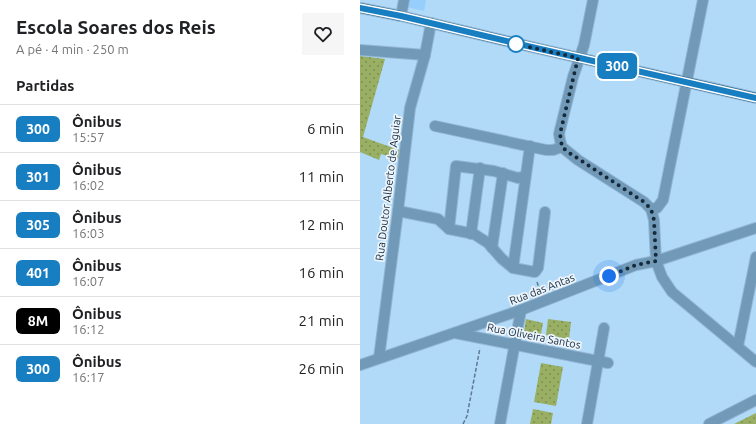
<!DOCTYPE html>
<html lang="pt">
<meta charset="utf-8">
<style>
:root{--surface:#fff;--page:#f6f6f6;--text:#202124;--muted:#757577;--line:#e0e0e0}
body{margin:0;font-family:Ubuntu,sans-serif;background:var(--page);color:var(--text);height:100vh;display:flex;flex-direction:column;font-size:15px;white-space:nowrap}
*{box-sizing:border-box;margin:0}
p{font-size:13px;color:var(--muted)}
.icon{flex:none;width:22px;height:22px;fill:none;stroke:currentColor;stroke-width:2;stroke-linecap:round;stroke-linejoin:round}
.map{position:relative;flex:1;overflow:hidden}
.drawer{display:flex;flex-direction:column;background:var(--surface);width:360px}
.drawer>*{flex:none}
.badge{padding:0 8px;border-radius:6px;font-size:14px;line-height:26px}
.you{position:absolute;width:20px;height:20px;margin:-10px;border:3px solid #fff;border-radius:50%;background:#1a73e8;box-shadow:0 0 0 6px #1a73e833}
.map>.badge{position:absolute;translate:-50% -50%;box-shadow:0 0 0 2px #fff}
h2{padding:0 16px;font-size:15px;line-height:36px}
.round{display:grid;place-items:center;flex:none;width:42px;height:42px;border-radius:0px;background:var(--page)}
.summary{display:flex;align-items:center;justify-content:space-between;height:68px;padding:0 16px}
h1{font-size:19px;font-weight:600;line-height:30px}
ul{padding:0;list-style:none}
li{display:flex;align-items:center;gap:12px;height:48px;padding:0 16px;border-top:1px solid var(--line)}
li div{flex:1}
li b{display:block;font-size:15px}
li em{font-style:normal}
li .badge{min-width:44px;font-weight:700;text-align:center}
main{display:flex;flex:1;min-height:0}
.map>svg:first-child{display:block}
.built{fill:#96cffb}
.grass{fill:url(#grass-dots)}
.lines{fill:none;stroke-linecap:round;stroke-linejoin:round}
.minor-casing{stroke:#92b6d2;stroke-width:12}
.primary-casing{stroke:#92b6d2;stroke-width:12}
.path{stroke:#5d7a90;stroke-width:1.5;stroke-dasharray:4 2;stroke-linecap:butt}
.minor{stroke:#7199b8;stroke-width:10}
.primary{stroke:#226592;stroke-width:10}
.line-casing{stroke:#fff;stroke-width:9}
.line{stroke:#187ec2;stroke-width:6}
.walk{stroke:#162a39;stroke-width:4;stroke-dasharray:0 7.2}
.stop-dot{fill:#fff;stroke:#187ec2;stroke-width:2}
.labels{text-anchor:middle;stroke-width:3.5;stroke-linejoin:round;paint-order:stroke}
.street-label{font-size:11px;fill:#162a39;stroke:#ecf5fd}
</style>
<main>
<section class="drawer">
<div class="summary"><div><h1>Escola Soares dos Reis</h1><p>A pé · 4 min · 250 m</p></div><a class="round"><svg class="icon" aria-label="heart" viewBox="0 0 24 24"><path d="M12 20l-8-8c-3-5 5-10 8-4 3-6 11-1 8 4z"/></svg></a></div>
<h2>Partidas</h2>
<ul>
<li><span class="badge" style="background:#187ec2;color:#fff">300</span><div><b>Ônibus</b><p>15:57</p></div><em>6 min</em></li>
<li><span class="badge" style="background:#187ec2;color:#fff">301</span><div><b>Ônibus</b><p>16:02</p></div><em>11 min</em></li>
<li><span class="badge" style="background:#187ec2;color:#fff">305</span><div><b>Ônibus</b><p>16:03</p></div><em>12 min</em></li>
<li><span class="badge" style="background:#187ec2;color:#fff">401</span><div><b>Ônibus</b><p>16:07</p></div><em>16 min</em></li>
<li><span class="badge" style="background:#000;color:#fff">8M</span><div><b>Ônibus</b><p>16:12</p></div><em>21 min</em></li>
<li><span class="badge" style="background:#187ec2;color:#fff">300</span><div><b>Ônibus</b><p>16:17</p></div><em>26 min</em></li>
</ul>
</section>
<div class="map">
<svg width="396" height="424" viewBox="0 0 396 424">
<defs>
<pattern id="grass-dots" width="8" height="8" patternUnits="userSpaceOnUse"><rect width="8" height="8" fill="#99af63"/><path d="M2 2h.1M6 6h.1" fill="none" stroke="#7c8f53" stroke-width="1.8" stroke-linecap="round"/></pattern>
</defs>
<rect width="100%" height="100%" fill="#b1d9f8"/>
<path class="built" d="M49,0H66L64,11L47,7Z"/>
<g class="grass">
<path d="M0,56L25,59L3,137L44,152L40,160L21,154L19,160L0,152Z"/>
<path d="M166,319L183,323L180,339L170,337L171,333L164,332Z"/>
<path d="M188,319L211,322L209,339L186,335Z"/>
<path d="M181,363L203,367L196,406L174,402Z"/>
<path d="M173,409L193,413L191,424H170Z"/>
<path d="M396,413V424H374Z"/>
</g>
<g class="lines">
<defs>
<g id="minor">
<path d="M233,0L224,45L213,77L199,134L200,140L202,147L218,160L284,202L291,209L294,220L296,261L302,277L312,292L396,362"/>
<path d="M41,16L44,0"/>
<path d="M0,50L65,55"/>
<path d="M75,126L186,150H193L202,147"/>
<path d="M291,209L297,208L303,200L343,0"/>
<path d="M38,211L78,219L89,229L114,234L128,243L142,259L153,268L175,272L178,268L185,212"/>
<path d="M89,229L96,166L134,171L158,178L165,176"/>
<path d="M111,234L120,168"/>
<path d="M132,248L143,173"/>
<path d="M153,268L170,146"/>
<path d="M95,333L248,363"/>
<path d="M378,346L396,257"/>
<path d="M19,358L38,211L50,108L65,55L71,23"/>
<path d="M0,365L161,310L276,265L296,261L396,228"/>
<path d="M140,424L161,310"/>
<path d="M227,424L244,328"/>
<path d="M349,424L396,400"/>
</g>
<path id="primary" d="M0,8L41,16L176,48L396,98"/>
</defs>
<use href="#minor" class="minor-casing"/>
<use href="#primary" class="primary-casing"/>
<g class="path">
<path d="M177,282L180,291"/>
<path d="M103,424L107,416L120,348"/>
</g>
<use href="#minor" class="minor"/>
<use href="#primary" class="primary"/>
</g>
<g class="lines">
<defs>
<path id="line" d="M0,8L41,16L176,48L396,98"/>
</defs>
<use href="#line" class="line-casing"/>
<use href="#line" class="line"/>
<path class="walk" d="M156,44L218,58L200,134L202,147L208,152L284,202L291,209L294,220L296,261L276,265L249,276"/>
</g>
<circle class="stop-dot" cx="156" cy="44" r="8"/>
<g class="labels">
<g class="street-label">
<text transform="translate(28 188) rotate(-83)" y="4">Rua Doutor Alberto de Aguiar</text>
<text transform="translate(182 289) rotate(-21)" y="4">Rua das Antas</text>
<text transform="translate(174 336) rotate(11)" y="4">Rua Oliveira Santos</text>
</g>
</g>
</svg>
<div class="you" style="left:249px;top:276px"></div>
<b class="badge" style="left:257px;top:66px;background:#187ec2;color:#fff">300</b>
</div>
</main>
